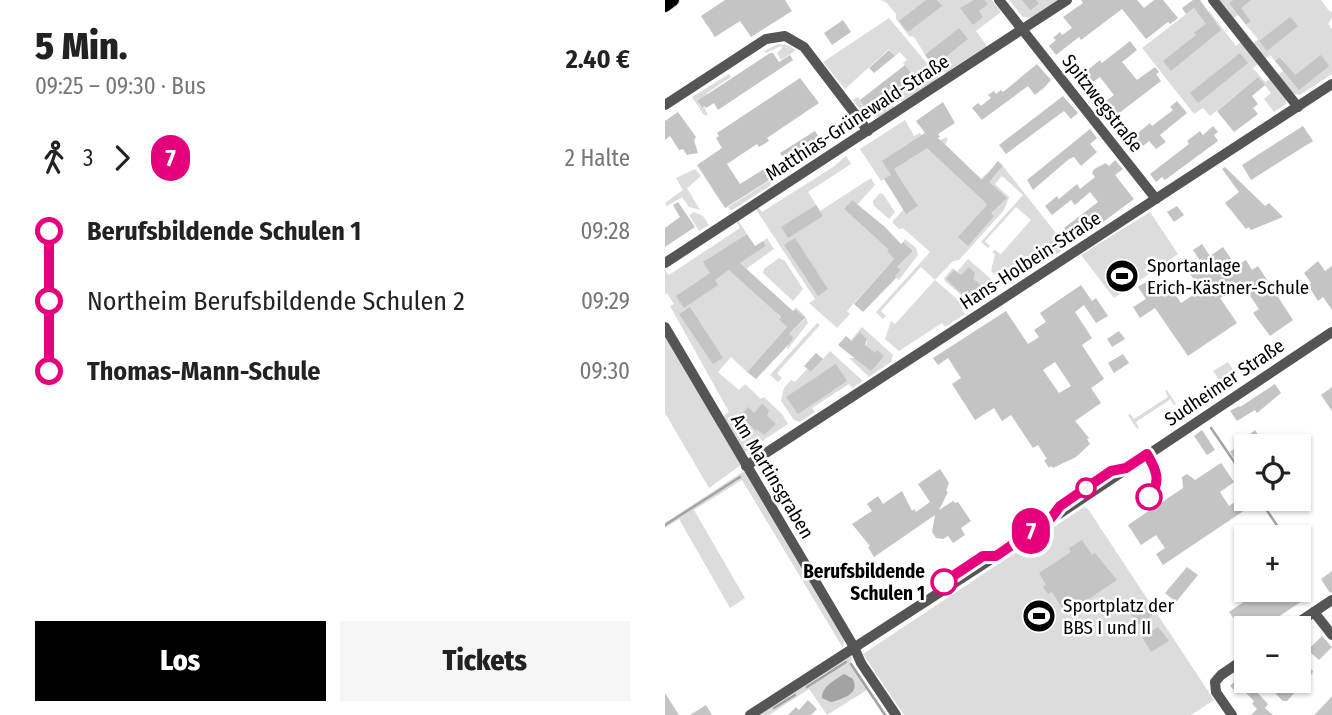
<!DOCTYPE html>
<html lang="de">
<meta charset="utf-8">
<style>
:root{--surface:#fff;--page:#f6f6f6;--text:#222;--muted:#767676;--accent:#000}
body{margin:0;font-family:"Fira Sans Condensed",sans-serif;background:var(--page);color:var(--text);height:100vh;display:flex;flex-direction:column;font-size:26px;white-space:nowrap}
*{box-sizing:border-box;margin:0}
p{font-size:23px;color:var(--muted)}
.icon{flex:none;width:38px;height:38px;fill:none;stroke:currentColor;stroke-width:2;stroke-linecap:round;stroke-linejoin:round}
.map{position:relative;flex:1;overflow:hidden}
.panel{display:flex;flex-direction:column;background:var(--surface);width:665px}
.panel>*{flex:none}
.badge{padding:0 14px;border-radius:23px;font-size:24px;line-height:46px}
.buttons{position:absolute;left:569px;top:434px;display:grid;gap:14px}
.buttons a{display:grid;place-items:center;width:77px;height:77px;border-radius:0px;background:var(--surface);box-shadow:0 2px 5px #0004;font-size:35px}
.map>.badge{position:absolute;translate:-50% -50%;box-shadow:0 0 0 4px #fff}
.legs{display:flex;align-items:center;gap:10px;height:77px;padding:0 35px;font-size:23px}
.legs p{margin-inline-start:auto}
.summary{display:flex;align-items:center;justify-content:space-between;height:119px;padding:0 35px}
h1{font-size:38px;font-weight:800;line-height:52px}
.cta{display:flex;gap:14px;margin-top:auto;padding:14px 35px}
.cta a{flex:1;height:80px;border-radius:0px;background:var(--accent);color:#fff;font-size:28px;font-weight:800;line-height:80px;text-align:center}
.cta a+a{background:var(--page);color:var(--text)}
ul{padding:0 35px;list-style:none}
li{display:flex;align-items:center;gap:24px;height:70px;font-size:26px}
li i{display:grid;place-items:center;width:10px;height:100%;margin:0 9px;background:currentColor}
li i::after{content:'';width:18px;height:18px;margin:-9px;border:5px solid;border-radius:50%;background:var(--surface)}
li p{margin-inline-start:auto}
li:first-child i{background:linear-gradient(#0000 50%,currentColor 0)}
li:last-child i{background:linear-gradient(currentColor 50%,#0000 0)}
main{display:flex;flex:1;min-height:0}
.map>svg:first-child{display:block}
.green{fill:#dcdcdc}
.water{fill:#a3a3a3}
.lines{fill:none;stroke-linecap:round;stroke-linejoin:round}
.stream{stroke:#a3a3a3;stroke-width:2.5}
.building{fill:#c4c4c4;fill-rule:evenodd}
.major-casing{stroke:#dbdbdb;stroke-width:14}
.minor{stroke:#555;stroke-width:10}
.major{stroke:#000;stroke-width:12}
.line-1-casing{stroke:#fff;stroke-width:16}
.line-1{stroke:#e6007e;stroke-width:10}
.stop-1-dot{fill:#fff;stroke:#e6007e;stroke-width:3.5}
.labels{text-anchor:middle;stroke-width:5;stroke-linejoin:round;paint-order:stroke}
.street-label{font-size:19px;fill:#000;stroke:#fff}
.poi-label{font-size:19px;fill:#000;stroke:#fff;text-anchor:start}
.stop-label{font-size:19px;font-weight:bold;fill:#000;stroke:#fff;text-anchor:end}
</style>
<main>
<section class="panel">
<div class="summary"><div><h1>5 Min.</h1><p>09:25 – 09:30 · Bus</p></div><b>2.40 €</b></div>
<div class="legs"><svg class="icon" aria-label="walk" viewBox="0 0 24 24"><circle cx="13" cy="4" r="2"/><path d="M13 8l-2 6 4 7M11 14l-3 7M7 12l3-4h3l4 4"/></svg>3<svg class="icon" aria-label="forward" viewBox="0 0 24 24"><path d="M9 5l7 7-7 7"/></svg><b class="badge" style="background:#e6007e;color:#fff">7</b><p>2 Halte</p></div>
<ul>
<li><i style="color:#e6007e"></i><b>Berufsbildende Schulen 1</b><p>09:28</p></li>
<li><i style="color:#e6007e"></i><span>Northeim Berufsbildende Schulen 2</span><p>09:29</p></li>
<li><i style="color:#e6007e"></i><b>Thomas-Mann-Schule</b><p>09:30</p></li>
</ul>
<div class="cta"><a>Los</a><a>Tickets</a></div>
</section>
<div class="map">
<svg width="667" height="715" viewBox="0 0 667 715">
<rect width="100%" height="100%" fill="#fff"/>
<g class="green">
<path d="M216,0H327L336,12L311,31L322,46L281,73L266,64L249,37L244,36L231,19V14L222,3Z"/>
<path d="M344,0H393L365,18L358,17Z"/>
<path d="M553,0H656L665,12L667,11V18L663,24L667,29V74L635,95L629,94L613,75L623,67L616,57L610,61L605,55L600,59L588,44L593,39L581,25L586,21L582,16L577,19L573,15L568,19Z"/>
<path d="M529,8L536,17L544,11L571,46L576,42L593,64L588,68L600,82L605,79L621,99V104L609,112L599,99L606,93L593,77L545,116L538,108L529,114L477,48Z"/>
<path d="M224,18L274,78L237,102L233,97L226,102L229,108L215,117L200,116L188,100L193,97L206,113L249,85L247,82L251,79L238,63L242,60L235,52L230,56L224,49L180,89L158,62Z"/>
<path d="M113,44L122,45L131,50L116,60L112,53L117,48L116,46L101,53L99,51Z"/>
<path d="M64,74L66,77L42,93L43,95L32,101L36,108L39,107L43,115H39L27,97Z"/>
<path d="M240,120L249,136L255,133L264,147L281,137L283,140L280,144L316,179L321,174L327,179L338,166L402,247L383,260L380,256L339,282L326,271L330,254L327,252L330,250L336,254L366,220L351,207L320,241L325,246L323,248L316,242L358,195L337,176L330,184L344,197L339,210L294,260L288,261L270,280L301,307L297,310L300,314L280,327L277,323L234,351L220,339L226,321L230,324L270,280L256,267L216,311L221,316L218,319L211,312L265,252L238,228L234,229L227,222L239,209L242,213L253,206L231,172L216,181L195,149Z"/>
<path d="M181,156L186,164L143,192L155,211L206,178L210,185L192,205L187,200L179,209L224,250L223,252L229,259L182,311L185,314L172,328L144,303L150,299L90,208L93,207L97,212L168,167Z"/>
<path d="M30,169L36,176L22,188L35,210L24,207L17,197L2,206L0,203L18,190L11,178Z"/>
<path d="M104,181L106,185L66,211L63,207Z"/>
<path d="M215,193L218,194L230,212L224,219L209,206L208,201Z"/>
<path d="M29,212L38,216L44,225L34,231L24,215Z"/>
<path d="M485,212L513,254L449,298L416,255Z"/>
<path d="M73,220L82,234L39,262L50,279L101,246L98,241L102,238L109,249L81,269L78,266L122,327L82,372L66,357L53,372L74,390L80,384L96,399L99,397L117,414L123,424L79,453L58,416L64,412L5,306L9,304L2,293L0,294V270L4,275L75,228L72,222Z"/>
<path d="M240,239L251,248L253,255L234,280L230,276L236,270L232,267L248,251L238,242Z"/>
<path d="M114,258L120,261L138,289L128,301L98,273L99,269Z"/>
<path d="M303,259L334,286L306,304L280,281L279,278L288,268L292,272Z"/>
<path d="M131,307L140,316L143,323L122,350L124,334L140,319L130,309Z"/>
<path d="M152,323L155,325L112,373L117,378L113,382L105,375Z"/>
<path d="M197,327L228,355L226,362L204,377L184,358H191L202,343V339L196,333L188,342L186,340Z"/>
<path d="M0,336L76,465L44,488L0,413Z"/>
<path d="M165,351L198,381L187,388L184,384L147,408L150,412L135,422L129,420L116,401L119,388L126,380L130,382L142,369L146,372Z"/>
<path d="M563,362L569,371L554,380L548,371Z"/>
<path d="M502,390L511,404L509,405L505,399L503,401L471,422L474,428L472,429L463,415L465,414L469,419L503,397L500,391Z"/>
<path d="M79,471L179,640L178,648L77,480L29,510L80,598L65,608L14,519L0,528V523Z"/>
<path d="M419,507L423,509L549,700L526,715H239L198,654Z"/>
<path d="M184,656L187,657L186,662L222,715H219L202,690L162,715L144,689L104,715H93Z"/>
</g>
<path class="water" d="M179,674L188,679C195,694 178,699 166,702L157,698C157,686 169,681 179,674Z"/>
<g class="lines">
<g class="stream">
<path d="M546,428L581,479"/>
<path d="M594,499L620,537"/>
<path d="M0,525L75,477"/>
<path d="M634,557L644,572"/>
<path d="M186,664L220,715"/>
<path d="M142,687L181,662"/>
<path d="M109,708L130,695"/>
</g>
</g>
<g class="building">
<path d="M60,0H120L127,11L86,37L75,21L50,37L36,16Z"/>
<path d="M261,0H272L277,6L243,32L234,21Z"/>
<path d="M309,0H319L323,4L314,11L318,17L308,25L295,8Z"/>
<path d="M357,0H371L374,4L365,10Z"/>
<path d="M416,0H472L479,8L489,0H498L513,18L505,24L503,22L481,39L457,9L416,40L414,37L391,55L384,46L391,40L388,38L395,32L397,35L407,28L398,17L418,3Z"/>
<path d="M528,0H535L556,30L506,71L498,61L531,35L529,33L541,24L529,8L521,14L517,8Z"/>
<path d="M568,0H586L576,8L586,21L581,25L564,3Z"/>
<path d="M625,17L633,26L602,51L594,41Z"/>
<path d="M178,20L186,32L167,45L159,33Z"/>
<path d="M294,28L303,39L269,66L260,55Z"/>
<path d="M465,41L472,50L457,62L472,80L490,67L494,72L491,74L496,81L449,117L440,106L443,104L441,101L449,95L435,77L421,87L415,80L421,75L419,73L435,60L437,63Z"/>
<path d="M224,50L230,56L209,73L204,68Z"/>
<path d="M105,53H108L114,62L125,55L128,60L53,110L49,103L41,108L39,106L37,108L32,101Z"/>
<path d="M575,53L583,63L533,103L525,93Z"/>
<path d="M656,55L664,66L634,90L610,61L615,57L630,75Z"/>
<path d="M372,64L386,80L380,87L370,95L363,86L317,120L307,108L313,103L316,106L326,98L323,95L329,91L331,94L336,90L338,92Z"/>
<path d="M240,65L251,79L247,82L249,85L205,113L195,100Z"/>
<path d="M593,77L600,85L587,96L593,104L588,108L593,114L569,132L552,111Z"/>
<path d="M135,78L154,103L102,138L104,141L94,147L92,144L62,164L75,184L104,166L111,176L60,208L32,165L57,148L51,138L54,136L52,133Z"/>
<path d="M398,96L413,113L406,119L399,111L341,154L334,145Z"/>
<path d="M512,101L522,113L495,135L501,142L491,149L484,141L474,149L468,141L471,139L469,136L485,123L487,126L508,110L505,107Z"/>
<path d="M278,102L290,123L273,134L275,137L273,138L317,180L333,161L338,166L324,182L342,198L326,213L329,216L303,246L293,237L322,205L320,202L262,148L229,169L253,206L241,214L219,179L226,175L217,161L260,133L251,121Z"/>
<path d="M13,112L31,137L29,140L33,153L22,155L18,149L14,150L5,136L0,140V121Z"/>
<path d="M548,126L553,132L549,135L553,141L500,180L497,177L491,182L485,174L524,144L522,141L535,131L538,135Z"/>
<path d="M638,126L648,141L586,180L577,165Z"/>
<path d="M425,129L432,138L425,144L432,152L416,166L409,157L404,159L368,190L362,180Z"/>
<path d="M150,131L158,144L124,166L115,153Z"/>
<path d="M450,160L458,169L450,175L469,199L426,231L422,226L406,237L399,228L433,202L425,192L410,205L406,200L387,215L380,206L392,196L394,199L412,184L415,189L430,177L427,173L429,169L441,163L444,166Z"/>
<path d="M560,167L600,206L604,203L618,217L586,230L584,227L581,229L560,203L574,192L557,169Z"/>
<path d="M187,200L220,227L236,244L238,242L248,251L232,267L236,270L230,276L232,277L198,312L189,304L229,259L222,251L224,250L179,209Z"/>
<path d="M13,202L30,227L0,247V228L15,217L8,205Z"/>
<path d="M151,205L158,216L123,238L116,227Z"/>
<path d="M512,206L519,215L509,222L502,212Z"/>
<path d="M82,234L90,246L98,241L101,246L75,263L128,311L130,309L140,318L124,334L128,338L124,344L91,379L82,372L122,327L114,319L116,317L113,314L64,270L50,280L53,285L19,308L11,296L45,273L38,262Z"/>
<path d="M130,238L163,289L153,296L119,245Z"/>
<path d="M537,244L545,256L558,247L571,266L581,260L587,270L593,266L628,320L605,336L588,313L594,309L575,281L564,288L565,291L555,298L572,323L523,356L490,308L475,318L468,307L481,299L473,287L481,282L489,294L503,284L516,303L536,290L523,271L536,262L528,250Z"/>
<path d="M653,261L660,271L667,266V310L658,297L653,301L643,285L646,283L639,273Z"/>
<path d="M304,267L310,273L308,279L318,287L306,298L299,292L297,294L281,279L289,270L296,275Z"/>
<path d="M416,285L427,301L431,298L443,316L431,323L419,305L410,312L427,338L417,345L439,379L426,388L436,403L410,421L424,438L422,439L425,444L411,457L388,468L386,466L384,468L379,460L382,459L373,445L368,448L346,415L337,421L329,408L310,420L287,384L296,378L283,358L273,365L268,358L341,311L363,344L374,337L369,330L381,322L375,313ZM390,362L406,386L394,393L378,370Z"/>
<path d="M25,307L58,358L48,364L14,314Z"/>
<path d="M454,331L460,339L447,347L442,339Z"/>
<path d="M195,332L202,339L200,345L210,353L212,350L219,356L206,371L173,345L181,336L187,341Z"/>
<path d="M151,353L158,359L146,372L139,366Z"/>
<path d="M458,354L464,363L449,373L443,363Z"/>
<path d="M171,364L182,381L133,414L121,397Z"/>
<path d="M610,384L616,393L592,413L590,410L572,421L565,411L574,406L575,407Z"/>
<path d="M667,387V411L656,395Z"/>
<path d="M97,404L104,410L102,416L111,424L99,435L92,429L91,431L75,416L83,407L89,413Z"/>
<path d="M537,430L550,450L542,455L529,436Z"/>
<path d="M590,430L601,446H581V474L565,452L582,440L580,438Z"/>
<path d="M556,463L569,482L555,492L564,506L573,500L580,510L498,565L491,554L500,548L491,535L476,545L463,525L518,488L517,477L522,474L530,480Z"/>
<path d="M275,469L284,483L281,491L283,492L274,510L288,501L290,503L293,502L306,521L296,528L300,535L288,543L283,536L278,539L271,538L267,532L270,515L209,557L203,547L205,546L187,524L207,511L202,504L213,496L218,504L237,491L247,511L249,509L251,512L265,502L253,484Z"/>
<path d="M417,540L427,555L430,553L452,580L401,614L387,592L383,594L378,587L381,585L374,573L406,552L404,548Z"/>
<path d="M522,567L533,575L511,602L500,593Z"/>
<path d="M667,571V592L665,593L656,579Z"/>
<path d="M596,590H630L637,601L597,628H581V637L564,612Z"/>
<path d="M478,599L487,616L473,625L465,613L467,612L465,608Z"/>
<path d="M493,627L504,641L486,652L477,637Z"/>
<path d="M657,636L667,647L654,660L643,650Z"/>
<path d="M638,662L648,671L647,674L622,701H618L609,692L619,681H634V666Z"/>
<path d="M576,675L603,704L600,708L608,715H586L592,709L587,704L589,701L578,690L573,694L565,686Z"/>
<path d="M0,693L14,715H0Z"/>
<path d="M667,696V715H649L658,706Z"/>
<path d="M143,700L152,709L146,715H123L131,707L134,710Z"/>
<path d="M41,705L47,715H25Z"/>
</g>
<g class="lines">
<defs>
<path id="major" d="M0,6L8,0"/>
</defs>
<use href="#major" class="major-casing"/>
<g class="minor">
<path d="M334,0L491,199"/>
<path d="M548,0L633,107"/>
<path d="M0,105L101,39L120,36L139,47L203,131"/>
<path d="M0,263L402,0"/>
<path d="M0,327L189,647L196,663L231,715"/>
<path d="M81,466L667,84"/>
<path d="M649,612L667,635"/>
<path d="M625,628L667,600"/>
<path d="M85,715L331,556L667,332"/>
<path d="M567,715L551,692L550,682L556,675L581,658"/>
</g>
<use href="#major" class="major"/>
</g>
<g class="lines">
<defs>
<path id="line-1" d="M279,582L318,556H331L386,518L395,506L421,488L446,471L461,468L482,454C491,469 497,482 484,497"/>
</defs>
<use href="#line-1" class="line-1-casing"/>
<use href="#line-1" class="line-1"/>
</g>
<defs>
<symbol id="stadium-disc" viewBox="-11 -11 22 22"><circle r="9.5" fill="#000" stroke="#fff"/><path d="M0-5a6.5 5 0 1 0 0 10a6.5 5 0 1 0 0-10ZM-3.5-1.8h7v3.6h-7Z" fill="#fff"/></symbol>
</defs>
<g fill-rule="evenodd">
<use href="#stadium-disc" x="438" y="257" width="38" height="38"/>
<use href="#stadium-disc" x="355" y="597" width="38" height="38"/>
</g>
<g class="stop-1-dot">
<circle cx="421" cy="488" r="9"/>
<circle cx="484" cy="497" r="12"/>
<circle cx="279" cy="582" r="12"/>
</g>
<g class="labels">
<g class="street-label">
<text transform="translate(438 103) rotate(52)" y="7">Spitzwegstraße</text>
<text transform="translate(192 117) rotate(-33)" y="7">Matthias-Grünewald-Straße</text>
<text transform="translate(365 260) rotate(-33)" y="7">Hans-Holbein-Straße</text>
<text transform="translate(559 382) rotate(-34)" y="7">Sudheimer Straße</text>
<text transform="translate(108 476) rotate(59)" y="7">Am Martinsgraben</text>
</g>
<g class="poi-label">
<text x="482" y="272">Sportanlage<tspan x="482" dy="22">Erich-Kästner-Schule</tspan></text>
<text x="398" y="612">Sportplatz der<tspan x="398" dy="22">BBS I und II</tspan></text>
</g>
<g class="stop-label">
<text x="260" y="578">Berufsbildende<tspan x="260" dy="22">Schulen 1</tspan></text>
</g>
</g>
</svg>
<div class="buttons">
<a><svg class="icon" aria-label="locate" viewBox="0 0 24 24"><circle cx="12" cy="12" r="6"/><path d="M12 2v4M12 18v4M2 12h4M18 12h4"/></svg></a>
<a>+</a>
<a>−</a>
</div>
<b class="badge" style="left:366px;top:531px;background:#e6007e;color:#fff">7</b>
</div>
</main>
